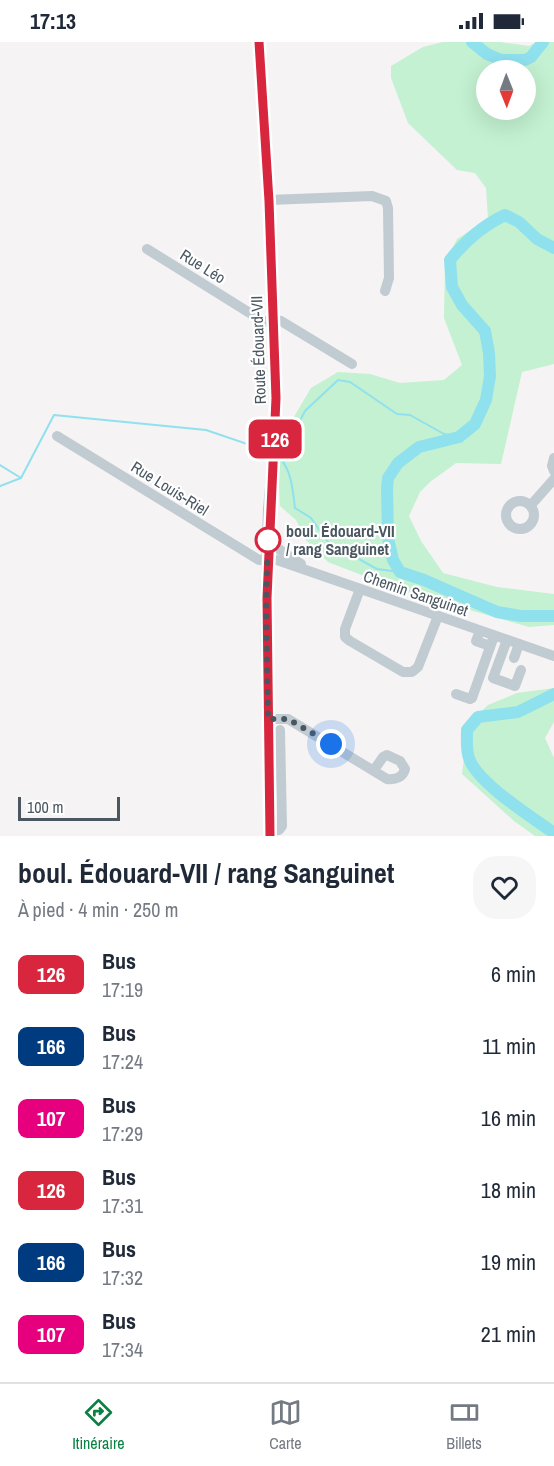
<!DOCTYPE html>
<html lang="fr">
<meta charset="utf-8">
<style>
:root{--surface:#fff;--page:#f6f6f7;--text:#1f2937;--muted:#747a83;--line:#e0e1e3;--accent:#0b8043}
body{margin:0;font-family:"Archivo Narrow",sans-serif;background:var(--page);color:var(--text);height:100vh;display:flex;flex-direction:column;font-size:22px;white-space:nowrap}
*{box-sizing:border-box;margin:0}
p{font-size:20px;color:var(--muted)}
.icon{flex:none;width:33px;height:33px;fill:none;stroke:currentColor;stroke-width:2;stroke-linecap:round;stroke-linejoin:round}
.map{position:relative;height:794px;overflow:hidden}
.details{display:flex;flex-direction:column;background:var(--surface);flex:1}
.details>*{flex:none}
.badge{padding:0 12px;border-radius:9px;font-size:21px;line-height:39px}
.needle{width:39px;rotate:179deg}
.tools{position:absolute;left:476px;top:18px;display:grid;gap:12px}
.tools a{display:grid;place-items:center;width:60px;height:60px;border-radius:50%;background:var(--surface);box-shadow:0 6px 24px #0002;font-size:30px}
.scale{position:absolute;left:18px;bottom:15px;width:102px;box-sizing:border-box;padding-left:6px;border:3px solid #4a5761;border-top:0;font-size:16px;line-height:21px;white-space:nowrap;color:#4a5761;-webkit-text-stroke:4px #fff;paint-order:stroke}
.you{position:absolute;width:30px;height:30px;margin:-15px;border:4px solid #fff;border-radius:50%;background:#1a73e8;box-shadow:0 0 0 9px #1a73e833}
.map>.badge{position:absolute;translate:-50% -50%;box-shadow:0 0 0 3px #fff}
.round{display:grid;place-items:center;flex:none;width:63px;height:63px;border-radius:24px;background:var(--page)}
.head{display:flex;align-items:center;justify-content:space-between;height:102px;padding:0 18px}
h1{font-size:28px;font-weight:700;line-height:45px}
ul{padding:0;list-style:none}
li{display:flex;align-items:center;gap:18px;height:72px;padding:0 18px}
li div{flex:1}
li b{display:block;font-size:22px}
li em{font-style:normal}
li .badge{min-width:66px;font-weight:700;text-align:center}
.status{display:flex;justify-content:space-between;align-items:center;height:42px;padding:0 30px;background:var(--surface);direction:ltr}
.status svg{height:16px;fill:currentColor}
.menu{display:flex;justify-content:space-around;align-items:center;height:84px;border-top:2px solid var(--line);background:var(--surface);font-size:16px;color:var(--muted)}
.menu a{display:grid;justify-items:center;gap:3px}
.menu .on{color:var(--accent)}
.map>svg:first-child{display:block}
.green{fill:#c3f1d1;fill-rule:evenodd}
.lines{fill:none;stroke-linecap:round;stroke-linejoin:round}
.stream{stroke:#90e1ee;stroke-width:2}
.river{stroke:#90e1ee;stroke-width:12}
.minor{stroke:#c1cbd2;stroke-width:10}
.major{stroke:#b3c4d1;stroke-width:12}
.line-casing{stroke:#fff;stroke-width:14}
.line{stroke:#d7263d;stroke-width:9}
.walk{stroke:#4a5761;stroke-width:6;stroke-dasharray:0 10.8}
.stop-dot{fill:#fff;stroke:#d7263d;stroke-width:3}
.labels{text-anchor:middle;stroke-width:4.5;stroke-linejoin:round;paint-order:stroke}
.street-label{font-size:16px;fill:#4a5761;stroke:#fff}
.stop-label{font-size:16px;font-weight:bold;fill:#4a5761;stroke:#fff;text-anchor:start}
</style>
<div class="status"><b>17:13</b><svg viewBox="0 0 49 12"><path d="M0 12V9h3v3zM5 12V6h3v6zM10 12V3h3v9zM15 12V0h3v12zM26 1h20v11H26zM47 4h2v5h-2z"/></svg></div>
<div class="map">
<svg width="554" height="794" viewBox="0 0 554 794">
<rect width="100%" height="100%" fill="#f5f3f3"/>
<g class="green">
<path d="M443,0H500L529,4L537,0H554V322L522,330L501,422L456,421L430,440L420,450L409,474L421,499L443,531L497,545L554,552V583L529,585L403,549L328,520L306,498L296,478L280,464L278,421L281,407L288,385L311,346L338,330L370,332L400,341L444,338L462,323L444,276L445,221L457,197L488,177L486,146L475,131L457,128L408,81L391,36V24L423,5ZM486,28H525V68H486Z"/>
<path d="M554,646V680L545,696L554,716V794H535L514,779L462,732L469,681L488,663L517,651Z"/>
</g>
<g class="lines">
<g class="stream">
<path d="M281,418C292,429 293,452 295,466L311,476L328,500L377,527L400,530"/>
<path d="M284,420L289,400L305,369L338,338L350,340L397,372L410,373L444,392L459,395"/>
<path d="M0,423L21,436"/>
<path d="M0,444L21,436L54,373L206,388L268,409"/>
</g>
<g class="river">
<path d="M472,0L487,12L501,18H525L531,15L543,0"/>
<path d="M554,206L537,197L519,180L505,173C484,183 465,199 450,218L452,245L462,263L485,289L489,311L490,334L486,358L475,382L459,395L419,405L398,421L388,436L387,447L388,496L393,518L400,530L424,538L497,570L521,574H554"/>
<path d="M554,652L518,670L478,675L467,688C467,697 466,708 469,716C476,740 533,776 554,791"/>
</g>
<g class="minor">
<path d="M269,158L372,154L386,159L388,166L389,236L385,249"/>
<path d="M147,207L261,278L274,282"/>
<path d="M274,278L281,279L352,322"/>
<path d="M57,394L259,518H277L554,614"/>
<path d="M554,416L552,424L554,429"/>
<circle cx="520" cy="473" r="14"/>
<path d="M531,463L554,437"/>
<path d="M269,493L277,506L301,522"/>
<path d="M360,547L345,587V595L350,599L403,630H412L418,625L438,574"/>
<path d="M480,589L476,599L490,604"/>
<path d="M507,598L493,636L515,644L521,628"/>
<path d="M514,616L519,602"/>
<path d="M456,652L470,657L472,656L494,594"/>
<path d="M268,677H288L387,737C396,738 403,735 405,727L400,719L387,713L383,715L374,728"/>
<path d="M270,789L279,788L282,784L280,688"/>
</g>
<path class="major" d="M259,0L269,158L276,356L275,402L269,467L266,567L270,794"/>
</g>
<g class="lines">
<defs>
<path id="line" d="M259,0L269,159L276,356L267,556L270,794"/>
</defs>
<use href="#line" class="line-casing"/>
<use href="#line" class="line"/>
<path class="walk" d="M268,498V493L266,567L268,677H288L331,702"/>
</g>
<circle class="stop-dot" cx="268" cy="498" r="12"/>
<g class="labels">
<g class="street-label">
<text transform="translate(203 224) rotate(32)" y="6">Rue Léo</text>
<text transform="translate(258 308) rotate(-92)" y="6">Route Édouard-VII</text>
<text transform="translate(170 446) rotate(32)" y="6">Rue Louis-Riel</text>
<text transform="translate(416 551) rotate(19)" y="6">Chemin Sanguinet</text>
</g>
<g class="stop-label">
<text x="286" y="495">boul. Édouard-VII<tspan x="286" dy="18">/ rang Sanguinet</tspan></text>
</g>
</g>
</svg>
<div class="tools">
<a><svg class="needle" viewBox="-14 -14 28 28"><path d="M0-13l5 13h-10z" fill="#e53935"/><path d="M0 13l5-13h-10z" fill="#747a83"/></svg></a>
</div>
<div class="scale">100 m</div>
<div class="you" style="left:331px;top:702px"></div>
<b class="badge" style="left:275px;top:397px;background:#d7263d;color:#fff">126</b>
</div>
<section class="details">
<div class="head"><div><h1>boul. Édouard-VII / rang Sanguinet</h1><p>À pied · 4 min · 250 m</p></div><a class="round"><svg class="icon" aria-label="heart" viewBox="0 0 24 24"><path d="M12 20l-8-8c-3-5 5-10 8-4 3-6 11-1 8 4z"/></svg></a></div>
<ul>
<li><span class="badge" style="background:#d7263d;color:#fff">126</span><div><b>Bus</b><p>17:19</p></div><em>6 min</em></li>
<li><span class="badge" style="background:#003b80;color:#fff">166</span><div><b>Bus</b><p>17:24</p></div><em>11 min</em></li>
<li><span class="badge" style="background:#e6007e;color:#fff">107</span><div><b>Bus</b><p>17:29</p></div><em>16 min</em></li>
<li><span class="badge" style="background:#d7263d;color:#fff">126</span><div><b>Bus</b><p>17:31</p></div><em>18 min</em></li>
<li><span class="badge" style="background:#003b80;color:#fff">166</span><div><b>Bus</b><p>17:32</p></div><em>19 min</em></li>
<li><span class="badge" style="background:#e6007e;color:#fff">107</span><div><b>Bus</b><p>17:34</p></div><em>21 min</em></li>
</ul>
</section>
<nav class="menu">
<a class="on"><svg class="icon" aria-label="directions" viewBox="0 0 24 24"><path d="M12 3l9 9-9 9-9-9zM9 14v-3h6M13 9l2 2-2 2"/></svg>Itinéraire</a>
<a><svg class="icon" aria-label="map" viewBox="0 0 24 24"><path d="M3 6l6-2 6 2 6-2v14l-6 2-6-2-6 2zM9 4v14M15 6v14"/></svg>Carte</a>
<a><svg class="icon" aria-label="tickets" viewBox="0 0 24 24"><path d="M3 7h18v10H3zM15 7v10"/></svg>Billets</a>
</nav>
